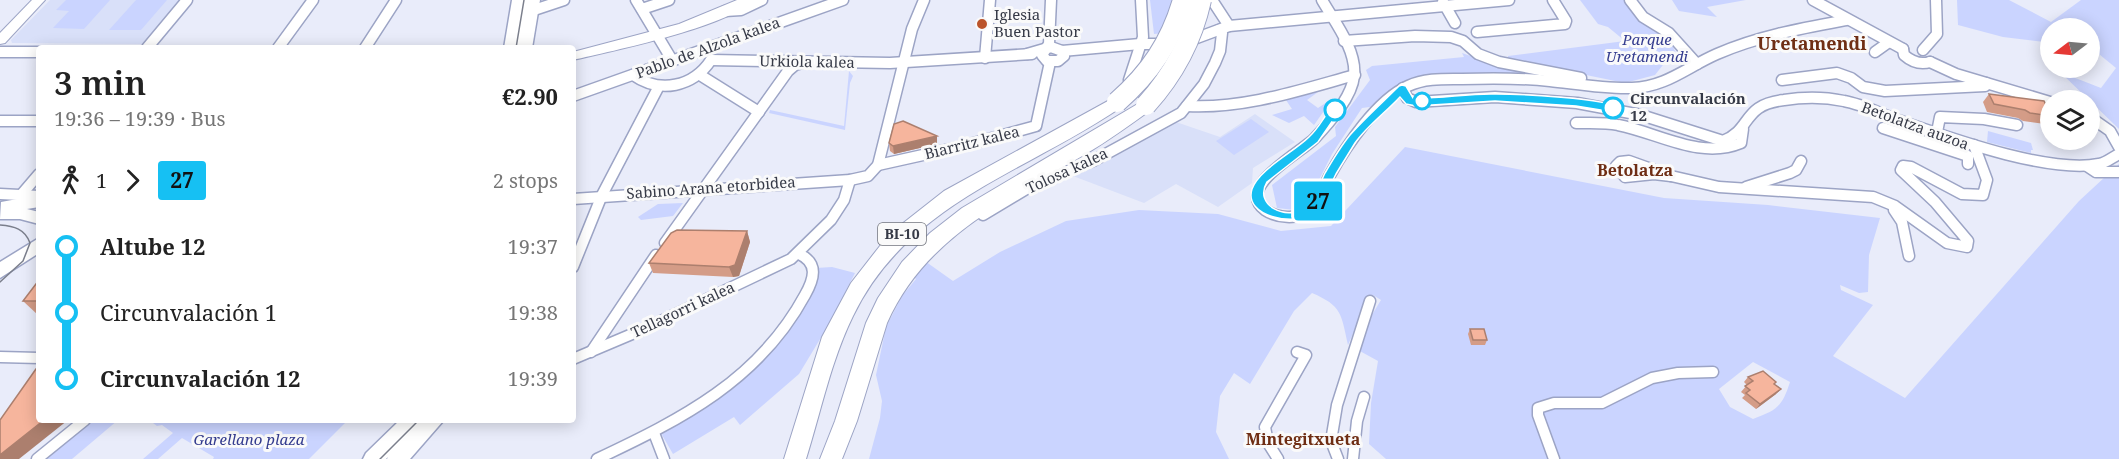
<!DOCTYPE html>
<meta charset="utf-8">
<style>
:root{--surface:#fff;--page:#f2f2f2;--text:#222;--muted:#767676}
body{margin:0;font-family:"Noto Serif",serif;background:var(--page);color:var(--text);height:100vh;display:flex;flex-direction:column;font-size:22px;white-space:nowrap}
*{box-sizing:border-box;margin:0}
p{font-size:20px;color:var(--muted)}
.icon{flex:none;width:33px;height:33px;fill:none;stroke:currentColor;stroke-width:2;stroke-linecap:round;stroke-linejoin:round}
.map{position:relative;flex:1;overflow:hidden}
.drawer{position:absolute;left:36px;top:45px;width:540px;height:378px;display:flex;flex-direction:column;background:var(--surface);border-radius:6px;box-shadow:0 3px 15px #0003}
.drawer>*{flex:none}
.badge{padding:0 12px;border-radius:4px;font-size:21px;line-height:39px}
.needle{width:39px;rotate:254deg}
.fabs{position:absolute;left:2040px;top:18px;display:grid;gap:12px}
.fabs a{display:grid;place-items:center;width:60px;height:60px;border-radius:50%;background:var(--surface);box-shadow:0 3px 15px #0003;font-size:30px}
.map>.badge{position:absolute;translate:-50% -50%;box-shadow:0 0 0 3px #fff}
.legs{display:flex;align-items:center;gap:9px;height:66px;padding:0 18px;font-size:20px}
.legs p{margin-inline-start:auto}
.summary{display:flex;align-items:center;justify-content:space-between;height:102px;padding:0 18px}
h1{font-size:33px;font-weight:600;line-height:45px}
ul{padding:0 18px;list-style:none}
li{display:flex;align-items:center;gap:21px;height:66px;font-size:22px}
li i{display:grid;place-items:center;width:9px;height:100%;margin:0 8px;background:currentColor}
li i::after{content:'';width:15px;height:15px;margin:-8px;border:4px solid;border-radius:50%;background:var(--surface)}
li p{margin-inline-start:auto}
li:first-child i{background:linear-gradient(#0000 50%,currentColor 0)}
li:last-child i{background:linear-gradient(currentColor 50%,#0000 0)}
.map>svg:first-child{display:block}
.built{fill:#d9e0f9}
.green{fill:#cad4ff;fill-rule:evenodd}
.lines{fill:none;stroke-linecap:round;stroke-linejoin:round}
.street-casing{stroke:#9ca4c5;stroke-width:13}
.secondary-casing{stroke:#9ca4c5;stroke-width:2}
.primary-casing{stroke:#9ca4c5;stroke-width:3}
.highway-casing{stroke:#9ca4c5;stroke-width:2}
.street{stroke:#fff;stroke-width:10}
.secondary{fill:#fff;fill-rule:evenodd}
.primary{fill:#fff;fill-rule:evenodd}
.highway{fill:#fff;fill-rule:evenodd}
.tram{stroke:#7b7f8c;stroke-width:1.5}
.highway-bridge-casing{stroke:#9ca4c5;stroke-width:22;stroke-linecap:butt}
.highway-bridge{stroke:#fff;stroke-width:20}
.wall{fill:#d49c87}
.shaded-wall{fill:#ac7f6e}
.building{fill:#f6b59d;stroke:#ac7f6e;stroke-width:1.5}
.line-1{fill:#16c0f3;stroke:#fff;stroke-width:1.5}
.poi-dot{fill:#bb542b;stroke:#fafafa;stroke-width:2}
.stop-1-dot{fill:#fff;stroke:#16c0f3;stroke-width:3}
.labels{text-anchor:middle;stroke-width:6;stroke-linejoin:round;paint-order:stroke}
.shield{fill:#fafafa;stroke:#71747d;stroke-width:1.5}
.shield-label{font-size:14px;font-weight:bold;fill:#363a47}
.poi-label{font-size:15px;fill:#363a47;stroke:#fafafa;text-anchor:start}
.park-label{font-size:15px;font-style:italic;fill:#343c8f;stroke:#fafafa}
.street-label{font-size:15px;fill:#363a47;stroke:#fafafa}
.stop-label{font-size:15px;font-weight:bold;fill:#363a47;stroke:#fafafa;text-anchor:start}
.neighbourhood-label{font-size:16px;font-weight:bold;fill:#6f2e14;stroke:#fafafa}
.quarter-label{font-size:18px;font-weight:bold;fill:#6f2e14;stroke:#fafafa}
</style>
<div class="map">
<svg width="2119" height="459" viewBox="0 0 2119 459">
<rect width="100%" height="100%" fill="#e9ecfa"/>
<g class="built">
<path d="M50,0H180L142,44L12,43L11,40Z"/>
<path d="M1255,114L1295,142L1253,168L1252,183L1218,207L1176,184L1144,203L1073,176L1176,122L1220,137Z"/>
</g>
<g class="green">
<path d="M66,0H110L84,29L53,28L69,11L56,10Z"/>
<path d="M136,0H167L141,30H109Z"/>
<path d="M1150,0H1175L1166,33L1154,34Z"/>
<path d="M1580,0H1627L1666,33L1679,59L1670,56L1655,75L1625,83L1508,59V56L1625,41L1608,27L1598,24Z"/>
<path d="M1672,0H1746L1707,7L1717,17L1679,11Z"/>
<path d="M1957,0H2009L2051,22L2081,0H2119V129L2060,72L2101,88L2116,68L2094,50H2090V28H2050V46L2044,42L2003,37L1958,25Z"/>
<path d="M1462,53L1482,60L1556,75H1511L1393,89L1370,107L1362,108L1332,154L1308,202L1295,210L1277,208L1272,185L1336,136L1335,127L1370,80L1366,70L1372,66L1464,57Z"/>
<path d="M849,71L853,76L850,83L845,130L769,113L770,110L844,126Z"/>
<path d="M1318,92L1307,100L1318,108L1333,98L1314,125L1304,116L1289,123L1272,115L1292,109L1286,100Z"/>
<path d="M1251,119L1269,132L1234,155L1216,141Z"/>
<path d="M1988,131L2031,143L2033,150H2031V153L1987,142Z"/>
<path d="M1405,147L1664,198L1768,205L1880,218L1869,255L1868,292L1859,293L1840,285L1841,290L1873,305L1833,356L1905,398L2079,201L2119,164V459H1386L1369,444L1371,403L1378,361L1358,350L1367,323L1381,300L1373,295L1369,297L1348,345C1341,313 1342,306 1312,293L1294,311L1250,384L1234,373L1220,396L1216,432L1229,459H869L880,418L882,401L876,375L886,327L902,296L916,279L913,276L922,259L953,281L1000,252L1066,221L1139,210L1218,214L1281,231L1331,226ZM1753,362L1790,382C1782,407 1777,410 1753,419L1730,407L1719,389Z"/>
<path d="M683,203L673,216L641,220L638,217L658,204Z"/>
<path d="M832,267L855,273L831,321L799,374L740,425L734,417L673,454L662,435L666,427L772,346L816,268Z"/>
<path d="M94,420H118L72,459H47Z"/>
<path d="M149,420H348L309,459H213L214,457L182,438L158,459H143L173,433L162,425L157,426Z"/>
</g>
<g class="lines">
<defs>
<g id="street">
<path d="M636,0L672,60"/>
<path d="M1051,0L1049,44L1042,55L1047,61H1058L1064,56L1062,51"/>
<path d="M1212,0L1229,26"/>
<path d="M1322,0C1334,21 1357,50 1354,76C1352,97 1330,122 1315,138C1302,152 1234,187 1265,210C1277,218 1297,220 1309,211C1320,203 1323,187 1330,175C1346,146 1377,100 1408,86C1425,78 1444,79 1462,79C1491,78 1521,78 1550,81C1577,84 1605,89 1632,88C1666,87 1687,67 1717,54C1758,36 1803,28 1846,20"/>
<path d="M1630,0L1643,17L1669,33L1697,64"/>
<path d="M1813,0L1903,49"/>
<path d="M1443,2L1455,23"/>
<path d="M642,9L669,0"/>
<path d="M531,11L564,0"/>
<path d="M725,11L741,10L762,0"/>
<path d="M1477,32L1565,24L1566,21L1553,0"/>
<path d="M1344,41L1415,36L1451,37L1463,41L1478,54L1499,62L1581,78L1568,79"/>
<path d="M1186,42L1229,26L1509,0"/>
<path d="M147,48L187,0"/>
<path d="M278,48L313,0"/>
<path d="M365,48L396,0"/>
<path d="M1903,49L1904,55C1912,62 1920,65 1930,62"/>
<path d="M1923,50L1937,34L1936,0"/>
<path d="M0,52H39"/>
<path d="M1875,52L1889,42"/>
<path d="M1027,54L1051,47L1062,51L1140,44H1168"/>
<path d="M985,58L990,0"/>
<path d="M711,60L890,63L1032,54"/>
<path d="M1930,62L1956,74L2050,102"/>
<path d="M633,75C660,94 693,87 711,60"/>
<path d="M700,75L759,112"/>
<path d="M1129,80L1143,37L1141,0"/>
<path d="M1782,80L1837,73L1851,78L1863,87L1885,91L1985,86L1986,83"/>
<path d="M1403,88L1407,98L1416,102L1495,97L1577,103L1641,115L1723,141C1753,129 1741,105 1784,100C1803,97 1825,97 1844,101C1861,104 1879,113 1895,119C1945,136 2047,174 2099,164C2106,163 2113,157 2119,154"/>
<path d="M573,96L843,0"/>
<path d="M1187,106C1245,109 1300,90 1355,75"/>
<path d="M2090,117L2110,131L2119,147"/>
<path d="M0,121H39"/>
<path d="M1576,123C1590,123 1605,122 1618,125C1659,133 1700,160 1741,143L1743,129"/>
<path d="M1883,128L1968,156V164"/>
<path d="M1937,132L1940,117L1984,119L2017,125"/>
<path d="M1629,161L1671,176L1654,174L1625,177L1616,166L1620,162Z"/>
<path d="M878,165L959,147L1036,126L1050,62"/>
<path d="M2087,166L2096,172H2119"/>
<path d="M1671,176L1719,187L1873,197L1895,206L1947,243L1967,247L1968,241L1935,202L1901,170L1903,166L1911,167L1962,194L1983,195L1987,180L1974,145"/>
<path d="M1746,187L1790,173L1796,170L1801,161"/>
<path d="M0,194L39,196"/>
<path d="M21,195L39,174"/>
<path d="M573,199L850,180L868,176L878,165L912,29L924,0"/>
<path d="M1894,210L1902,222L1909,256"/>
<path d="M983,215L1033,185L1093,161L1181,113L1204,84L1215,63L1220,51L1222,33L1219,30"/>
<path d="M665,243L788,71L795,65L806,62"/>
<path d="M573,267L602,195L659,86"/>
<path d="M591,352L656,255"/>
<path d="M0,357L39,358"/>
<path d="M573,359L644,329L791,259L831,220L844,200L850,180"/>
<path d="M654,433L664,459"/>
<path d="M37,459L85,420"/>
<path d="M597,459C682,419 759,380 805,295C814,279 819,263 799,254"/>
<path d="M1278,459L1268,443L1265,427L1306,355L1297,352"/>
<path d="M1338,459L1331,441L1337,405L1370,301"/>
<path d="M1353,459L1357,421L1364,397"/>
<path d="M1554,459L1538,415V408L1554,403H1602L1652,378L1678,373L1713,372"/>
</g>
<g id="secondary">
<path d="M32,0H45L5,43L0,44V33Z"/>
<path d="M737,0H753C728,27 612,51 573,60V52L679,24Z"/>
</g>
<g id="primary">
<path d="M512,0H526L520,35L526,0H540L532,48H504Z"/>
<path d="M39,195V207L27,209L39,212V224L20,219H0L1,202Z"/>
<path d="M39,238V253L0,278V262Z"/>
<path d="M400,420H444L410,459H387L388,457L386,459H363L366,453Z"/>
</g>
<g id="highway">
<path d="M1117,96L1123,98L1126,102L1123,106C1027,172 908,202 853,316C831,361 821,411 806,459H784L822,337L851,283L883,242L902,224L944,191Z"/>
<path d="M1146,99L1152,101L1155,105L1152,109C1130,125 1108,141 1084,155C1007,200 925,237 887,323L857,421L842,459H820L835,421L866,323L878,298L902,262L930,233L962,208Z"/>
</g>
</defs>
<use href="#street" class="street-casing"/>
<use href="#secondary" class="secondary-casing"/>
<use href="#primary" class="primary-casing"/>
<use href="#highway" class="highway-casing"/>
<use href="#street" class="street"/>
<use href="#secondary" class="secondary"/>
<use href="#primary" class="primary"/>
<use href="#highway" class="highway"/>
<g class="tram">
<path d="M516,48L524,0"/>
<path d="M0,225C14,226 25,229 30,243L23,261L0,282"/>
<path d="M380,459L419,420"/>
</g>
<defs>
<g id="highway-bridge">
<path d="M1117,102C1150,73 1171,42 1183,0"/>
<path d="M1146,105C1174,74 1192,41 1201,0"/>
</g>
</defs>
<use href="#highway-bridge" class="highway-bridge-casing"/>
<use href="#highway-bridge" class="highway-bridge"/>
</g>
<g class="wall">
<path d="M1989,94L2050,113V118L2045,124L2023,121L2018,118L1987,112L1983,102Z"/>
<path d="M889,143L937,144L894,154L890,151Z"/>
<path d="M747,231L750,242L739,276L733,277L653,273L649,263Z"/>
<path d="M39,280V316L23,301Z"/>
<path d="M1470,329L1487,340L1485,345H1471L1468,334Z"/>
<path d="M1748,377L1775,384L1776,394L1756,409L1742,398L1745,395L1741,392L1747,385L1744,382Z"/>
</g>
<g class="shaded-wall">
<path d="M937,136V144L894,154L893,146Z"/>
<path d="M747,231L750,242L739,276L733,277L729,267Z"/>
<path d="M1781,389L1776,394L1756,409L1760,404Z"/>
<path d="M44,420H68L19,459H0V455Z"/>
</g>
<g class="building">
<path d="M1989,94L2044,101L2050,113V116L2030,113L2025,110L1994,104Z"/>
<path d="M903,121L937,136L893,146L889,143L894,124Z"/>
<path d="M677,230L747,231L735,265L729,267L649,263L671,233Z"/>
<path d="M39,280V301H23Z"/>
<path d="M1470,329H1484L1487,340H1473Z"/>
<path d="M39,368V420H44L0,455V420L36,369Z"/>
<path d="M1763,371L1776,382L1774,384L1781,389L1760,404L1746,393L1750,390L1745,386L1753,381L1748,377Z"/>
</g>
<path class="line-1" d="M1402,85L1406,86L1413,98C1441,99 1468,93 1496,94C1516,94 1608,98 1619,108L1613,112L1576,106L1495,101L1416,106L1406,104L1400,97C1386,112 1367,126 1355,143C1349,153 1342,164 1336,174C1329,187 1325,204 1314,213C1296,227 1243,217 1252,189C1259,169 1294,152 1309,137C1318,129 1324,117 1331,108L1335,107L1340,110L1318,142L1267,182C1253,206 1287,220 1304,209C1315,201 1319,185 1325,173C1332,161 1341,146 1350,135C1365,118 1383,102 1399,86Z"/>
<circle class="poi-dot" cx="982" cy="24" r="6"/>
<g class="stop-1-dot">
<circle cx="1422" cy="101" r="8"/>
<circle cx="1613" cy="108" r="10"/>
<circle cx="1335" cy="110" r="10"/>
</g>
<g class="labels">
<rect class="shield" x="878" y="223" width="48" height="22" rx="4.5"/>
<g class="shield-label">
<text x="902" y="239">BI-10</text>
</g>
<g class="poi-label">
<text x="994" y="20">Iglesia<tspan x="994" dy="17">Buen Pastor</tspan></text>
</g>
<g class="park-label">
<text x="1647" y="45">Parque<tspan x="1647" dy="17">Uretamendi</tspan></text>
<text x="249" y="445">Garellano plaza</text>
</g>
<g class="street-label">
<text transform="translate(708 48) rotate(-20)" y="5">Pablo de Alzola kalea</text>
<text transform="translate(807 62) rotate(1)" y="5">Urkiola kalea</text>
<text transform="translate(1915 126) rotate(20)" y="5">Betolatza auzoa</text>
<text transform="translate(972 143) rotate(-14)" y="5">Biarritz kalea</text>
<text transform="translate(1067 171) rotate(-25)" y="5">Tolosa kalea</text>
<text transform="translate(711 188) rotate(-4)" y="5">Sabino Arana etorbidea</text>
<text transform="translate(683 310) rotate(-25)" y="5">Tellagorri kalea</text>
</g>
<g class="stop-label">
<text x="1630" y="104">Circunvalación<tspan x="1630" dy="17">12</tspan></text>
</g>
<g class="neighbourhood-label">
<text x="1635" y="176">Betolatza</text>
<text x="1303" y="445">Mintegitxueta</text>
</g>
<g class="quarter-label">
<text x="1812" y="50">Uretamendi</text>
</g>
</g>
</svg>
<div class="fabs">
<a><svg class="needle" viewBox="-14 -14 28 28"><path d="M0-13l5 13h-10z" fill="#e53935"/><path d="M0 13l5-13h-10z" fill="#767676"/></svg></a>
<a><svg class="icon" aria-label="layers" viewBox="0 0 24 24"><path d="M12 4l9 5-9 5-9-5zM3 14l9 5 9-5"/></svg></a>
</div>
<b class="badge" style="left:1318px;top:201px;background:#16c0f3;color:#111">27</b>
<section class="drawer">
<div class="summary"><div><h1>3 min</h1><p>19:36 – 19:39 · Bus</p></div><b>€2.90</b></div>
<div class="legs"><svg class="icon" aria-label="walk" viewBox="0 0 24 24"><circle cx="13" cy="4" r="2"/><path d="M13 8l-2 6 4 7M11 14l-3 7M7 12l3-4h3l4 4"/></svg>1<svg class="icon" aria-label="forward" viewBox="0 0 24 24"><path d="M9 5l7 7-7 7"/></svg><b class="badge" style="background:#16c0f3;color:#111">27</b><p>2 stops</p></div>
<ul>
<li><i style="color:#16c0f3"></i><b>Altube 12</b><p>19:37</p></li>
<li><i style="color:#16c0f3"></i><span>Circunvalación 1</span><p>19:38</p></li>
<li><i style="color:#16c0f3"></i><b>Circunvalación 12</b><p>19:39</p></li>
</ul>
</section>
</div>
